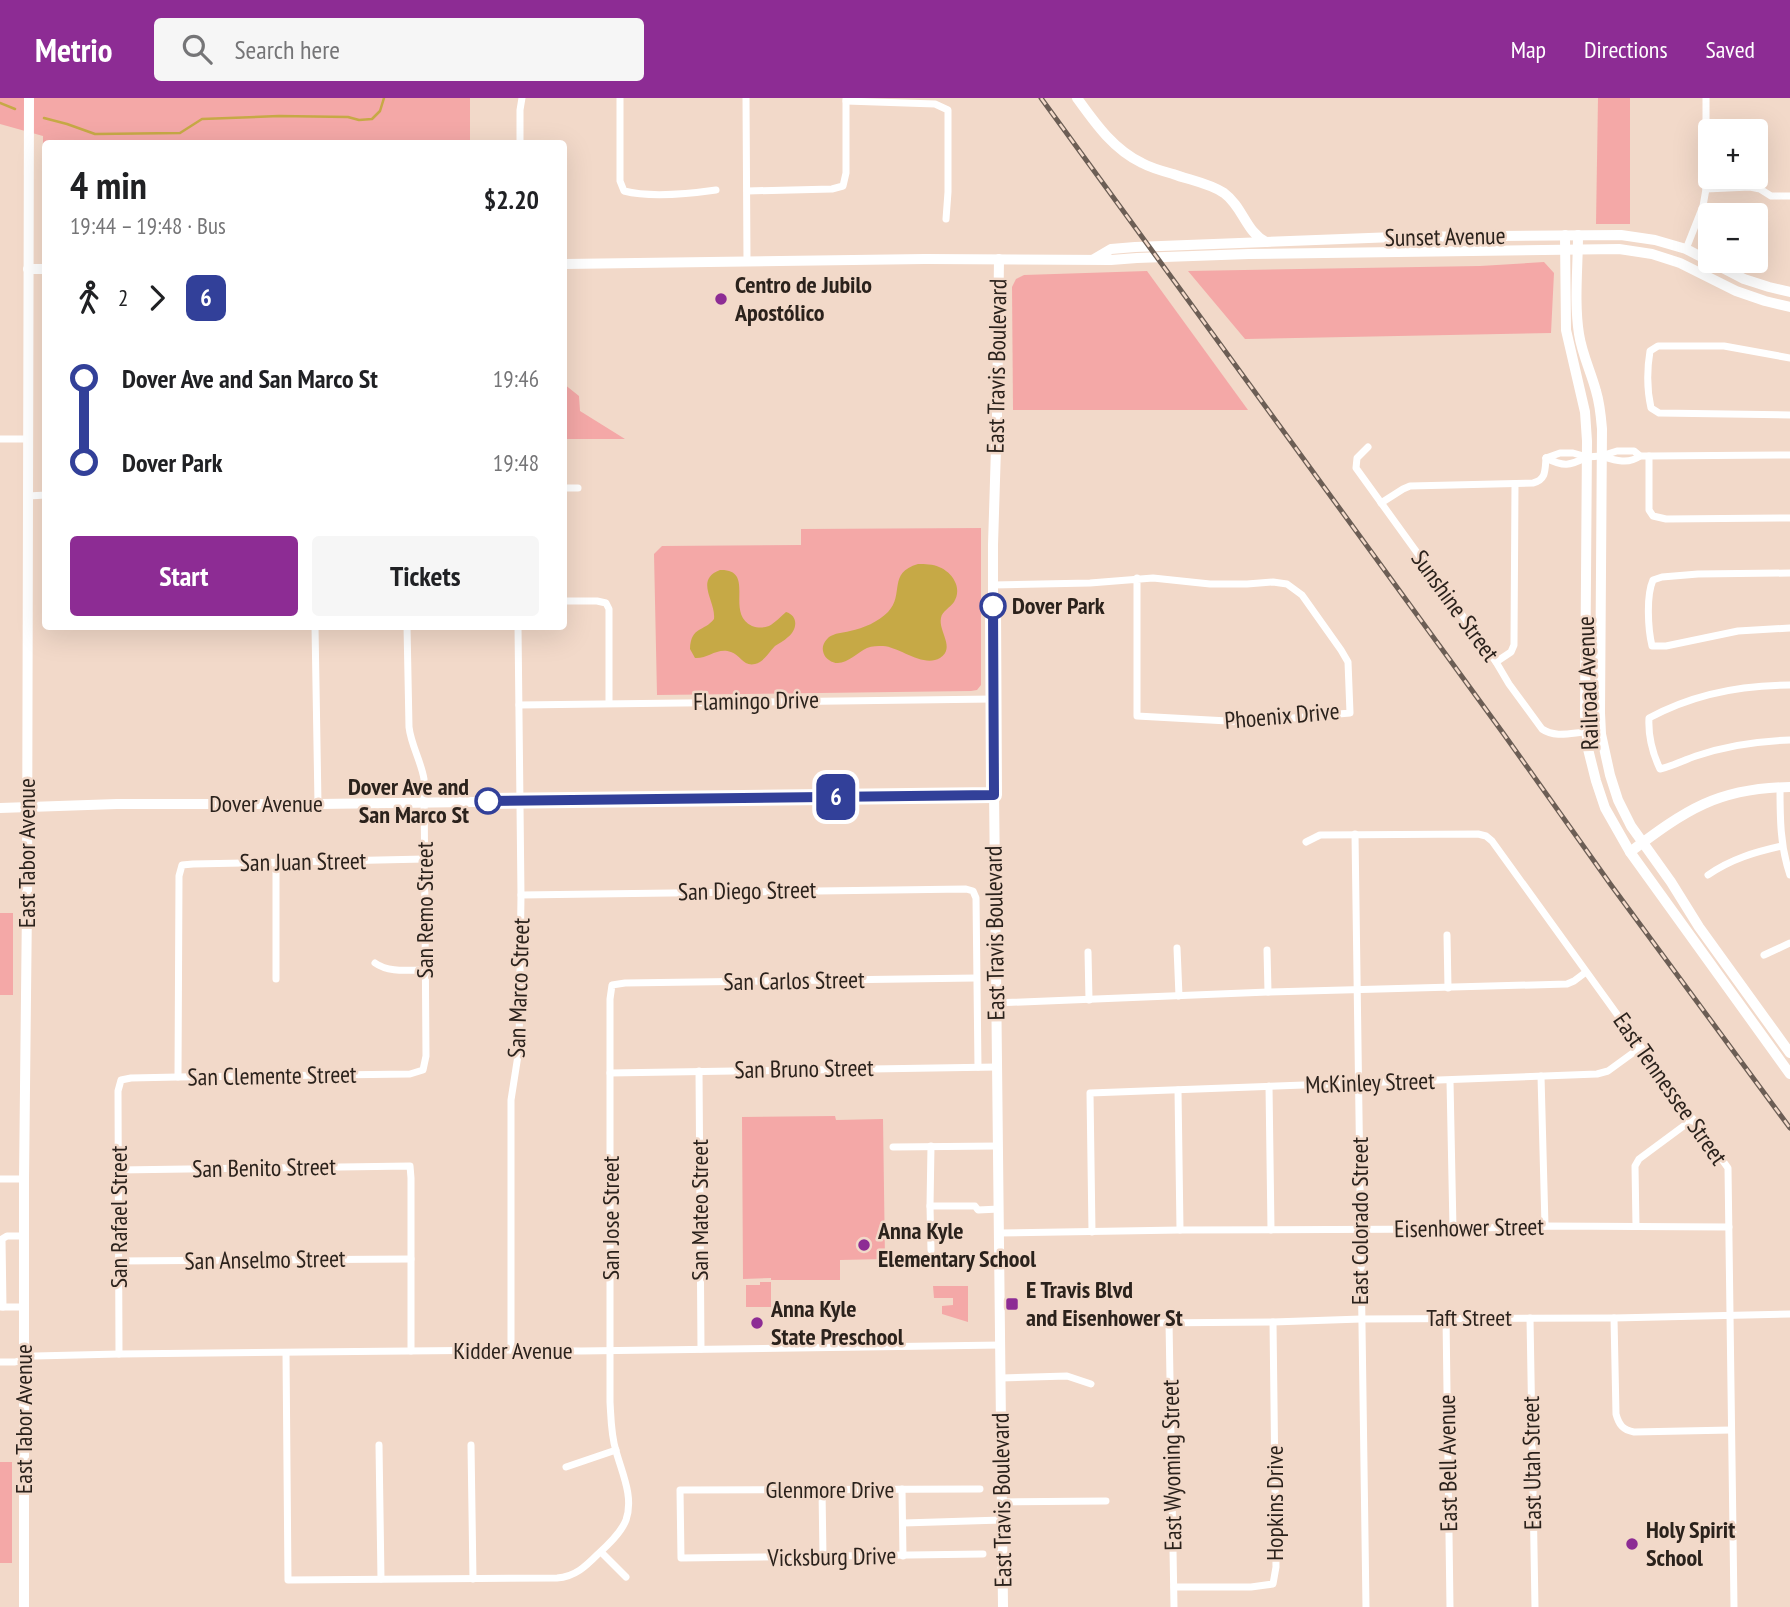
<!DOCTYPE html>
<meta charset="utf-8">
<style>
:root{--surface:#fff;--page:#f6f6f6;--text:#202124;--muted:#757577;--accent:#8d2c94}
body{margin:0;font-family:"PT Sans Narrow",sans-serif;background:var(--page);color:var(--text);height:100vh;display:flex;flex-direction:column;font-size:26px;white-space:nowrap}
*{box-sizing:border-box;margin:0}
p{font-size:23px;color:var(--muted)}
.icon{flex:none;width:38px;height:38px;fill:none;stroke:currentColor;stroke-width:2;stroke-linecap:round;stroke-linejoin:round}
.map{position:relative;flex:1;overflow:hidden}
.panel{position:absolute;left:42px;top:42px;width:525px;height:490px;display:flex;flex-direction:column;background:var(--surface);border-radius:7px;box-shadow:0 7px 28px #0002}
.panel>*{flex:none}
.badge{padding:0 14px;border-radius:10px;font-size:24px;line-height:46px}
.fabs{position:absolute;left:1698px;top:21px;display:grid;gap:14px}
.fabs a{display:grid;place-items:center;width:70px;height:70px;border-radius:7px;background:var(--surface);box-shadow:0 7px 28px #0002;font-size:35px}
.map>.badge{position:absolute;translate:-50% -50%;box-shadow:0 0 0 4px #fff}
.legs{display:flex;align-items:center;gap:10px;height:77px;padding:0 28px;font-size:23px}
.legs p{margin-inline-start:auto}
.summary{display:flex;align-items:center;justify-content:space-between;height:119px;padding:0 28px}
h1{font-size:38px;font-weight:700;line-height:52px}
.primary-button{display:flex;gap:14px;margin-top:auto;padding:14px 28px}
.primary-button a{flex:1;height:80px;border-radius:7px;background:var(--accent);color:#fff;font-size:28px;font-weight:700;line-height:80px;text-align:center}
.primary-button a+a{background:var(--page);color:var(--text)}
ul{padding:0 28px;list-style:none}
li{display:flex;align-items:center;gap:24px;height:84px;font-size:26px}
li i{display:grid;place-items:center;width:10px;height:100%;margin:0 9px;background:currentColor}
li i::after{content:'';width:18px;height:18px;margin:-9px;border:5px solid;border-radius:50%;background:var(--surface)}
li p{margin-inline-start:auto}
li:first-child i{background:linear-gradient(#0000 50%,currentColor 0)}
li:last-child i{background:linear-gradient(currentColor 50%,#0000 0)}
header{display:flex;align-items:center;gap:42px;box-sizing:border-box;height:98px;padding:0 35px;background:var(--accent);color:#fff}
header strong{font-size:33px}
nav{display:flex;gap:38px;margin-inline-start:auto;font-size:24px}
.search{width:490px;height:63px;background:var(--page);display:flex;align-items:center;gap:18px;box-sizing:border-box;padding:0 24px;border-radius:7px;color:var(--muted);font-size:26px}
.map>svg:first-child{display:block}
.green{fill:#f4a8a7}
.water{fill:#c6a946}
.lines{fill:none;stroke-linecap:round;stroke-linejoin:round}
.stream{stroke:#c6a946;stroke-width:2.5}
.street{stroke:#fff;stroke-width:7}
.secondary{stroke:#fff;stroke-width:10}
.rail-casing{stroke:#6c5e55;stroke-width:5}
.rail{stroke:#f2d9c9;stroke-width:2.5;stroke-dasharray:8;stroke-linecap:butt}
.line-1-casing{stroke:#fff;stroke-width:16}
.line-1{stroke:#324099;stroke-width:10}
.poi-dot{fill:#8d2c94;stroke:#f2d9c9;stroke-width:2.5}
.stop-1-dot{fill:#fff;stroke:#324099;stroke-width:3.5}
.labels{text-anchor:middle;stroke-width:5;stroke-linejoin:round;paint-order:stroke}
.street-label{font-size:24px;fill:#2b221c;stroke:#f2d9c9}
.poi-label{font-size:24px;font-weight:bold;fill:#2b221c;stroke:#f2d9c9;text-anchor:start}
.stop-label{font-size:24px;font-weight:bold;fill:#2b221c;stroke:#f2d9c9;text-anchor:start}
</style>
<header>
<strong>Metrio</strong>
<div class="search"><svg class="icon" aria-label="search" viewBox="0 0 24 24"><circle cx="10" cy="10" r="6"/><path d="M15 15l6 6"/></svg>Search here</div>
<nav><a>Map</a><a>Directions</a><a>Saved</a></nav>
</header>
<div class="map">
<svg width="1790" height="1509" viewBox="0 0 1790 1509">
<rect width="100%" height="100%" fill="#f2d9c9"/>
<g class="green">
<path d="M0,0H470V45L46,46L45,154L43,142V38L0,26Z"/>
<path d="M1598,0H1630V126H1596Z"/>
<path d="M1544,164L1554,175L1551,235L1245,241L1188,173L1480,168Z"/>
<path d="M1147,173L1248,312H1013L1012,189L1016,181L1024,177Z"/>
<path d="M564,286L579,298L580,313L625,341H564Z"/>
<path d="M981,430V587L977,592L971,593L657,597L654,456L662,448L801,447V431Z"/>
<rect x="0" y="815" width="13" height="82"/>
<path d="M835,1018L836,1022L883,1021L885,1161L840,1162V1182H771V1180L743,1181L742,1019Z"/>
<path d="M760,1184H771V1209H746V1187H760Z"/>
<path d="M933,1188H968V1224L942,1216V1208L953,1207V1200H934Z"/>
<rect x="0" y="1364" width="12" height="101"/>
</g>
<g class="water">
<path d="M918,466C925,466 933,466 939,469C952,474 963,490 954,504C950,510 942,513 941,520C938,533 956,550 940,560C923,570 900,549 883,548C878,548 872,548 867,550C856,555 842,572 829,562C825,559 824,557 823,553C822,547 825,543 829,539C835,535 842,535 850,533C864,530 878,524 888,514C905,496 887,475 918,466Z"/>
<path d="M720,472C757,471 724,515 752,528C758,530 763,530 769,528C775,525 781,518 786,514C799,518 797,532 788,539C784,543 779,545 775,548C768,555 764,564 755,566C744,569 740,557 731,554C717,549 708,561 695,560L690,551C691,528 704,534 714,521C716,503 694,482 720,472Z"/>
</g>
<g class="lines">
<g class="stream">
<path d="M0,5L15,11"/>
<path d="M44,20L67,26L95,36L180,35L202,21L279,18L348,19L359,22L372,21L380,13L384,0"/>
</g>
<g class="street">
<path d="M620,0V83L624,93C651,100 688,96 716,92"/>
<path d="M746,0L747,163"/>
<path d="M846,3L935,6L948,12V94L946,121"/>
<path d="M520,46V12L522,0"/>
<path d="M1706,91L1750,89L1760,91L1771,98H1790"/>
<path d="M747,93L832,91L843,88L846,75V1"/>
<path d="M1686,151L1703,108L1706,91V0"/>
<path d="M1790,260L1724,248H1658L1650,253C1647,271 1647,292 1651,310L1659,315L1790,317"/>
<path d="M0,341H28"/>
<path d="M1368,349L1357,360L1356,370L1496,564L1509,586L1542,631C1555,640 1571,635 1586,634"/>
<path d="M1601,358C1614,362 1628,367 1640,358"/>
<path d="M1649,358V412L1653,418L1666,421L1790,420"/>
<path d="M1546,360L1560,355H1573L1587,359L1601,358L1617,353H1634L1640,358H1649L1790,357"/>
<path d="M1546,360C1564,369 1569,368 1587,359"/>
<path d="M564,390H578"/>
<path d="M28,398L46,397"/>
<path d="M1381,405L1403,391L1410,388L1533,385C1546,382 1545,373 1546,360"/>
<path d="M1790,475L1698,476L1662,479L1653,482C1646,498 1648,531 1652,548H1666L1738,533L1790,530"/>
<path d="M993,487L1090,485L1153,480L1210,486H1247L1273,484L1287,486L1302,497L1341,552L1348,564L1350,615L1246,624L1137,618V480"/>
<path d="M564,503H597L606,505L609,511V605"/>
<path d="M315,528L318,706"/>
<path d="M1496,564L1511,554L1514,547L1515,386"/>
<path d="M1790,587C1740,587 1693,596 1649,620C1648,638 1652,654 1660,671C1673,668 1684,662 1696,658C1728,647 1757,643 1790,642"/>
<path d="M519,607L993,601"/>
<path d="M1780,689C1780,719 1780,748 1790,777"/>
<path d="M1355,736L1366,1509"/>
<path d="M1306,744L1320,737L1478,736L1486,738L1492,743L1728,1070L1734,1509"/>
<path d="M276,764V881"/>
<path d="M1708,777C1731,761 1755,754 1782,748"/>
<path d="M521,797L966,791L973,793L976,800L978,969"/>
<path d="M1447,837L1448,890"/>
<path d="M1177,850L1179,898"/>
<path d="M1267,852L1268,894"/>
<path d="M1088,854L1089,902"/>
<path d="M1764,857L1790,845"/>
<path d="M375,865C389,875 408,872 425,872"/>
<path d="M996,905L1268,894L1567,886L1574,883L1586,874"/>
<path d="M699,973L701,1251"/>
<path d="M610,975L997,969"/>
<path d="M1541,978L1545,1128"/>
<path d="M178,979L179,778L182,767L193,766L425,761"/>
<path d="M1450,983L1453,1131"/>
<path d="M1269,988L1271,1132"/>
<path d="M1178,992L1180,1132"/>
<path d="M931,1048L930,1108H975L978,1112L999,1111"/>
<path d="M893,1049L998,1048"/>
<path d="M119,1072L410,1068L411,1080V1253"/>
<path d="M0,1081H24"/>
<path d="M930,1108L931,1152"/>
<path d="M1636,1128L1635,1068L1639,1061L1693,1021"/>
<path d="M1092,1134L1090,995L1597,976L1608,973L1641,949"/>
<path d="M999,1135L1180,1132L1453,1131L1545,1128L1729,1129"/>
<path d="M119,1163L411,1161"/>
<path d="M1,1209H24"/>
<path d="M3,1209L2,1141L7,1138H24"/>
<path d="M1446,1220L1450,1509"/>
<path d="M1530,1220L1535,1509"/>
<path d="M1614,1220L1616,1316C1619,1327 1623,1332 1634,1334L1731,1332"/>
<path d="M1169,1224L1174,1509"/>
<path d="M1148,1225L1273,1224L1361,1221L1614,1220L1790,1216"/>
<path d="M511,1252V1002L519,951L521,797L518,528"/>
<path d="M286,1255L288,1482L557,1480C575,1479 586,1468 598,1456C608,1447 621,1435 626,1422C634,1399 622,1375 616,1353C611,1337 611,1320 610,1304V901L612,887L625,885L976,880"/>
<path d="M119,1256L118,993L121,982L131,980L178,979L410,976L423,972L426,958L424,681C421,663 411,647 409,629L407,528"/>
<path d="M0,1264H15L35,1258L119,1256L511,1252L581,1253L1001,1247"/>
<path d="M1001,1280L1067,1278L1091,1286"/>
<path d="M379,1347L381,1481"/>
<path d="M471,1347L473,1481"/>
<path d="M566,1369L616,1352"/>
<path d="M902,1391L903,1458"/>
<path d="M980,1391L680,1392L681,1460L983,1456"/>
<path d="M822,1392L823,1459"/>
<path d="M1002,1404L1106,1403"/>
<path d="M903,1425L1002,1422"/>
<path d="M601,1454L626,1479"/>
<path d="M1174,1489H1251L1273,1486L1276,1469L1273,1224"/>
</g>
<g class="secondary">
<path d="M1077,0C1095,25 1113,51 1142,65C1151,70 1162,73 1173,76C1189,82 1209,85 1224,95C1243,109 1246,134 1266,144"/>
<path d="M1565,137L1566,232L1585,314L1587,343L1585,617L1588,651L1596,683L1605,710L1630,754L1790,976"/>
<path d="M1578,137C1578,169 1574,204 1579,236C1582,256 1591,274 1596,293C1600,306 1601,319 1602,331L1600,615L1601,636L1610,677L1618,702L1631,728L1671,784L1699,829L1790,955"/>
<path d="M999,161L997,318L993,447V601L1003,1509"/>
<path d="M1094,161L1111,151L1135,149L1395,139L1621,137L1655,142L1686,151L1744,181L1769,189L1790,194"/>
<path d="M564,166L925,161L1111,162L1137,160L1249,156L1619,151L1652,156L1680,165L1736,193L1765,203L1790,209"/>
<path d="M28,171H46"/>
<path d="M0,710L117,706H318L994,697"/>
<path d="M1630,754C1686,712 1717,690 1790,689"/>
<path d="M24,1509V1081L27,807L29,0"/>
</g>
<defs>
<path id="rail" d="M1041,0L1503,635L1611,787L1790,1030"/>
</defs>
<use href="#rail" class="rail-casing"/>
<use href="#rail" class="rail"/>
</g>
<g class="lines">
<defs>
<path id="line-1" d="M488,703L994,697L993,508"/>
</defs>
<use href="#line-1" class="line-1-casing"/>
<use href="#line-1" class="line-1"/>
</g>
<g class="poi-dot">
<circle cx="721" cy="201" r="7"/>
<circle cx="864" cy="1147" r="7"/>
<rect x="1005" y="1199" width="14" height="14" rx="3.5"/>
<circle cx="757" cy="1225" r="7"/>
<circle cx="1632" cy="1446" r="7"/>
</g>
<g class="stop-1-dot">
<circle cx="993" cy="508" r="12"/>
<circle cx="488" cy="703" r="12"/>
</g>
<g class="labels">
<g class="street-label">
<text transform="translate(1445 139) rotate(-1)" y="8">Sunset Avenue</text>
<text transform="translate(997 268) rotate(-89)" y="8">East Travis Boulevard</text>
<text transform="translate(1455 508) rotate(54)" y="8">Sunshine Street</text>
<text transform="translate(1588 585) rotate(-92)" y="8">Railroad Avenue</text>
<text transform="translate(756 603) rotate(-1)" y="8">Flamingo Drive</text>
<text transform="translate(1282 618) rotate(-5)" y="8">Phoenix Drive</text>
<text x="266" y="714">Dover Avenue</text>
<text transform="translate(27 755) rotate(-90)" y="8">East Tabor Avenue</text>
<text transform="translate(303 764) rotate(-1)" y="8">San Juan Street</text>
<text transform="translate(747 793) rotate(-1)" y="8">San Diego Street</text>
<text transform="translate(425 812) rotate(-90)" y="8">San Remo Street</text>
<text transform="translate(995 835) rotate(-91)" y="8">East Travis Boulevard</text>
<text transform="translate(794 883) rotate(-1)" y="8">San Carlos Street</text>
<text transform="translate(519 890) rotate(-88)" y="8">San Marco Street</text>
<text transform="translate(804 971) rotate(-1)" y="8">San Bruno Street</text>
<text transform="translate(272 978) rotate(-1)" y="8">San Clemente Street</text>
<text transform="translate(1370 985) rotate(-2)" y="8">McKinley Street</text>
<text transform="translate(1670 991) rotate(55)" y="8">East Tennessee Street</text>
<text transform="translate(264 1070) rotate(-1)" y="8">San Benito Street</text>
<text transform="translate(700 1112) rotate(-90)" y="8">San Mateo Street</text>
<text transform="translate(119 1119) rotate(-90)" y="8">San Rafael Street</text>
<text transform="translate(611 1120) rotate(-90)" y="8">San Jose Street</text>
<text transform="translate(1360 1123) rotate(-90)" y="8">East Colorado Street</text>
<text transform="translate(1469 1130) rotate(-1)" y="8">Eisenhower Street</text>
<text transform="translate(265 1162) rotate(-1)" y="8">San Anselmo Street</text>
<text x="1469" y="1228">Taft Street</text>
<text x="513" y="1261">Kidder Avenue</text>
<text transform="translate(24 1321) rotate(-90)" y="8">East Tabor Avenue</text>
<text transform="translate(1448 1365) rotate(-91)" y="8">East Bell Avenue</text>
<text transform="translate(1532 1365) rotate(-91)" y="8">East Utah Street</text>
<text transform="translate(1172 1367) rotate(-91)" y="8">East Wyoming Street</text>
<text x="830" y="1400">Glenmore Drive</text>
<text transform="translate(1002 1402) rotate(-91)" y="8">East Travis Boulevard</text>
<text transform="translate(1275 1405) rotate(-90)" y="8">Hopkins Drive</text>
<text transform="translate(832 1459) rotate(-1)" y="8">Vicksburg Drive</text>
</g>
<g class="poi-label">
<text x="735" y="195">Centro de Jubilo<tspan x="735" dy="28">Apostólico</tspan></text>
<text x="878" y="1141">Anna Kyle<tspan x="878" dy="28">Elementary School</tspan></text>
<text x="1026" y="1200">E Travis Blvd<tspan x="1026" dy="28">and Eisenhower St</tspan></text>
<text x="771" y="1219">Anna Kyle<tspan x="771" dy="28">State Preschool</tspan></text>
<text x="1646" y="1440">Holy Spirit<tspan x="1646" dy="28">School</tspan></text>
</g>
<g class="stop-label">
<text x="1012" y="516">Dover Park</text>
<text x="469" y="697" text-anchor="end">Dover Ave and<tspan x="469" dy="28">San Marco St</tspan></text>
</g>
</g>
</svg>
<div class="fabs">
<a>+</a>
<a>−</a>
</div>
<b class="badge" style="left:836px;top:699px;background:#324099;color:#fff">6</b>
<section class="panel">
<div class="summary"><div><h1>4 min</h1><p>19:44 – 19:48 · Bus</p></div><b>$2.20</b></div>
<div class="legs"><svg class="icon" aria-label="walk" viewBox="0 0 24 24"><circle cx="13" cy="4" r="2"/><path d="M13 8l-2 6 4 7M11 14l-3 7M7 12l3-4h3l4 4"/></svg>2<svg class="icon" aria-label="forward" viewBox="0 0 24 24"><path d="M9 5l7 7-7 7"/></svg><b class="badge" style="background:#324099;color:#fff">6</b></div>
<ul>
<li><i style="color:#324099"></i><b>Dover Ave and San Marco St</b><p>19:46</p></li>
<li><i style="color:#324099"></i><b>Dover Park</b><p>19:48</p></li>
</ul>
<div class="primary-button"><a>Start</a><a>Tickets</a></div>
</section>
</div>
